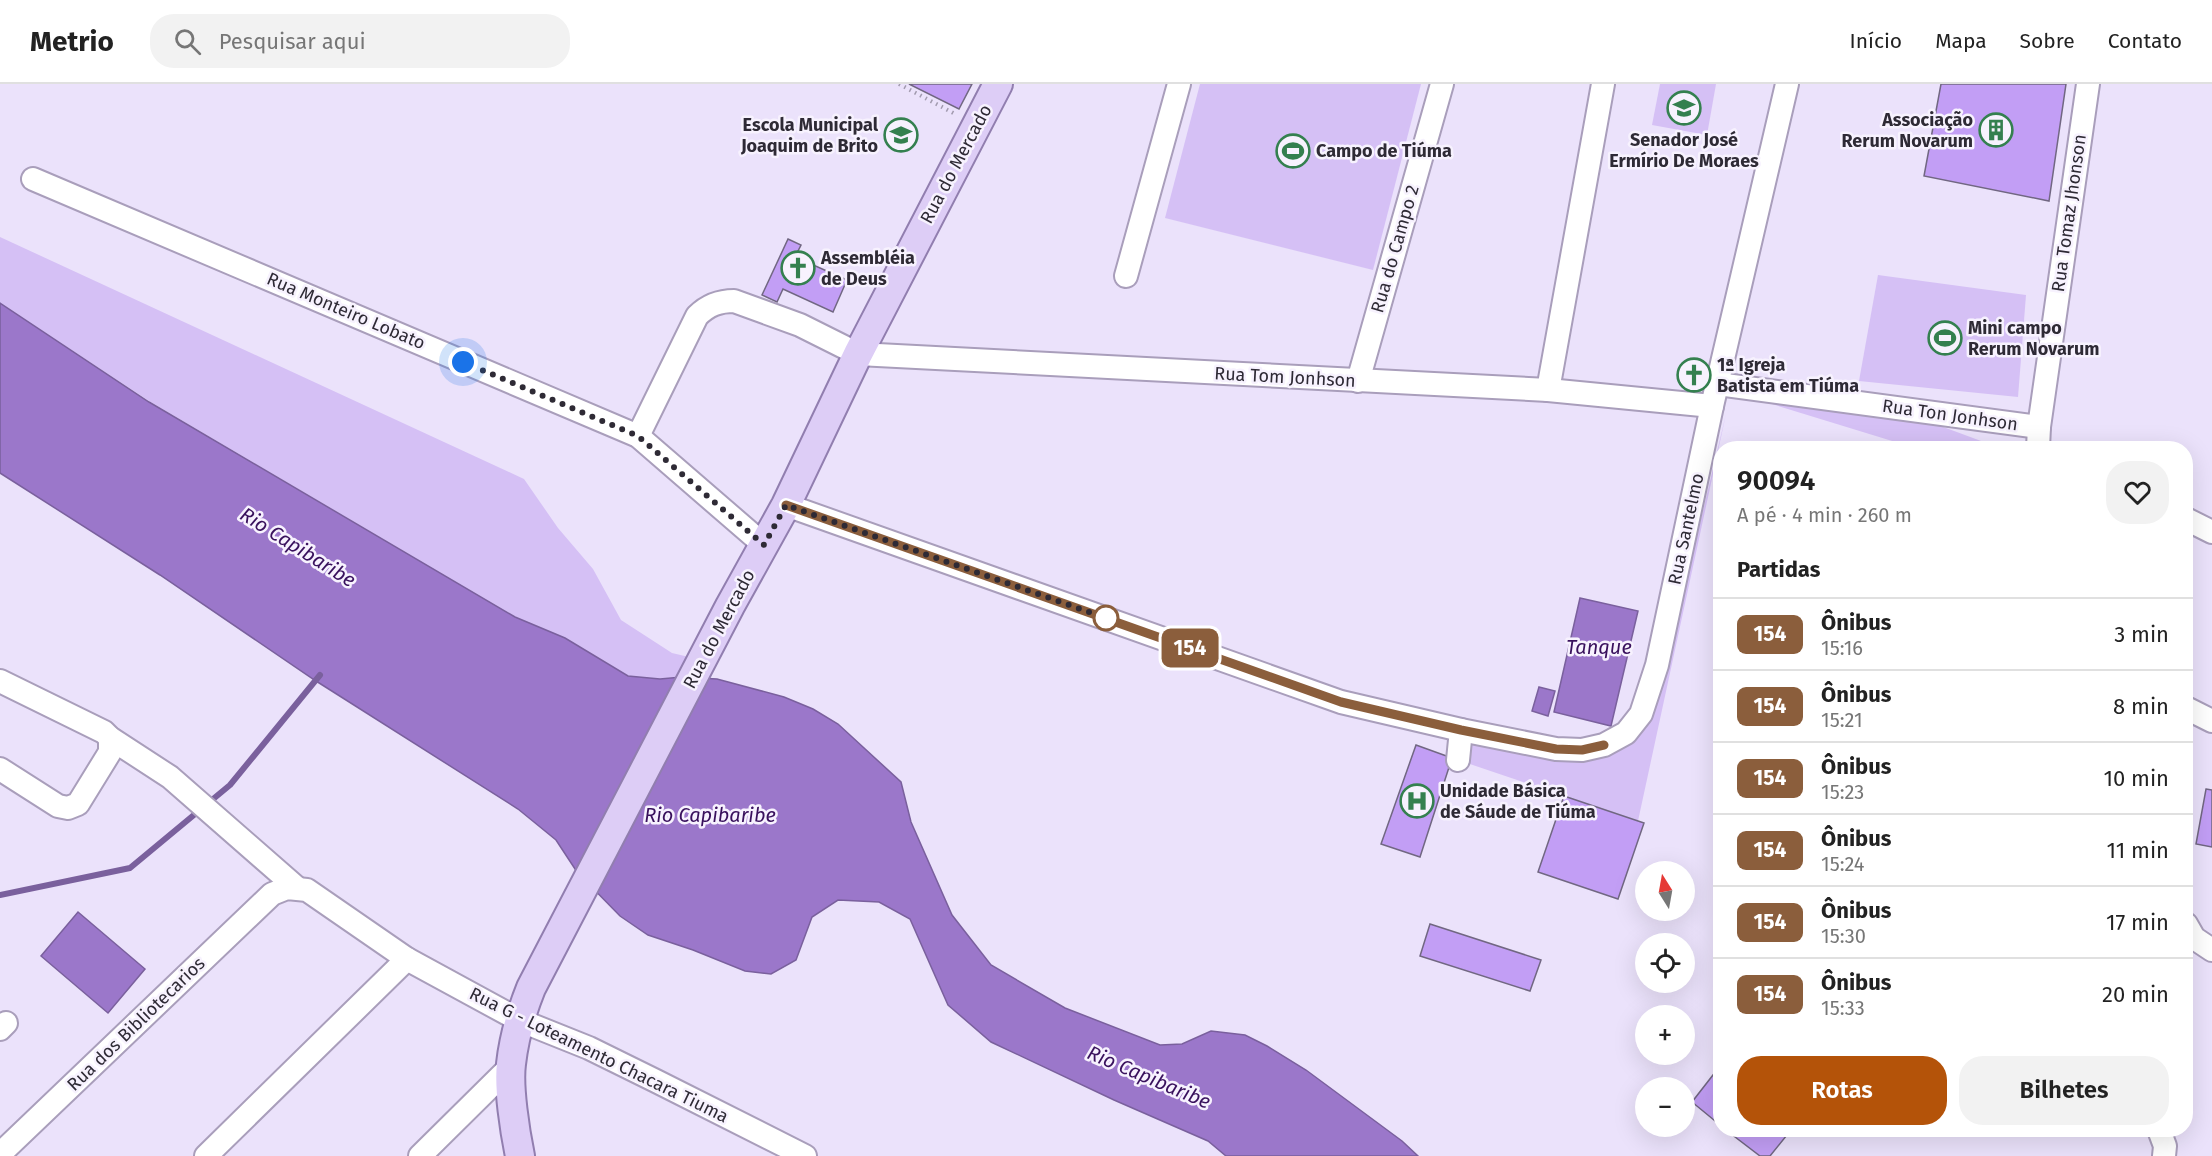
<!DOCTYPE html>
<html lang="pt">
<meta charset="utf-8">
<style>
:root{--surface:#fff;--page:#f2f2f2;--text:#222;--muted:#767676;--line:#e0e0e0;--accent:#b45309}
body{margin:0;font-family:"Fira Sans",sans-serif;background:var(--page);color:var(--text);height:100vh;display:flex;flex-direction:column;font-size:22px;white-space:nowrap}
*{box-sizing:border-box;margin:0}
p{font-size:20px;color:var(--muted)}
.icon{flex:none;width:33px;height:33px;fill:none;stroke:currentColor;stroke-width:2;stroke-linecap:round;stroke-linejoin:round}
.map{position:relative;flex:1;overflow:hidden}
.side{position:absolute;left:1713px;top:357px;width:480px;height:696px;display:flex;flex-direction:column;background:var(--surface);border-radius:24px;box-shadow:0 6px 24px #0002}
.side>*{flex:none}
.badge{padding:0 12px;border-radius:9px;font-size:21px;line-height:39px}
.needle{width:39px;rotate:349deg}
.tools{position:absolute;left:1635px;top:777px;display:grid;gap:12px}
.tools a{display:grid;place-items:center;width:60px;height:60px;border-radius:50%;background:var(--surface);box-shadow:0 6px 24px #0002;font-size:30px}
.you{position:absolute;width:30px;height:30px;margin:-15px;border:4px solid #fff;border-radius:50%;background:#1a73e8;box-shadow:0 0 0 9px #1a73e833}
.map>.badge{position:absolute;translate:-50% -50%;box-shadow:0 0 0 3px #fff}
h2{padding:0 24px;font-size:22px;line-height:54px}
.round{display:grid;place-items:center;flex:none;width:63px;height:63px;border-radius:24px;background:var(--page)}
.headline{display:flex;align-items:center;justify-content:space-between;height:102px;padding:0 24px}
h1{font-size:28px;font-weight:600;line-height:45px}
.action{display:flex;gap:12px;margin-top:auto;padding:12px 24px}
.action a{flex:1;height:69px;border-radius:24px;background:var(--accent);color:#fff;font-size:24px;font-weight:600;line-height:69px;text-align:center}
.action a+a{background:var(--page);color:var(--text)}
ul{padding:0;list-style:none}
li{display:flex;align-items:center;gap:18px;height:72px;padding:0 24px;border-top:2px solid var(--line)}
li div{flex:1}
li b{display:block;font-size:22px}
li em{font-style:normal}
li .badge{min-width:66px;font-weight:700;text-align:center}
header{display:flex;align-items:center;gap:36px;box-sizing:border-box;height:84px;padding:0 30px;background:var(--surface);border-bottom:2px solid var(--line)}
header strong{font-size:28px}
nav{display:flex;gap:33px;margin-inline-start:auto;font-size:21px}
.search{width:420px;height:54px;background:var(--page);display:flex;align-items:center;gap:15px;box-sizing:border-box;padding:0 21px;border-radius:24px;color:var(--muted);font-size:22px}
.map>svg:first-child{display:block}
.green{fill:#d5c0f5}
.water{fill:#9b77ca;stroke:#7a609d;stroke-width:1.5}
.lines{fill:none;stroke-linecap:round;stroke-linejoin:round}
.stream{stroke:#7a609d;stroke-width:6}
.building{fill:#c29ef5;stroke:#716782;stroke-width:1.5}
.minor-casing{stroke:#a99ebb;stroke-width:26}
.major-casing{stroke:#917eaf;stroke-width:32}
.path{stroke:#a29baf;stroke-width:4;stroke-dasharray:1.5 4.5;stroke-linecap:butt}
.minor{stroke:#fff;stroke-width:22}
.major{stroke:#ddcdf6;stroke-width:28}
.line-casing{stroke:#fff;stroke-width:14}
.line{stroke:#8b5e3c;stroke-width:9}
.walk{stroke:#2e2a35;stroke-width:6;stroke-dasharray:0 10.8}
.stop-dot{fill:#fff;stroke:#8b5e3c;stroke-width:3}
.labels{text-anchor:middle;stroke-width:5;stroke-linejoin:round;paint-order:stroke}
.poi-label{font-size:18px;font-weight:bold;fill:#2e2a35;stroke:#f7f2fe;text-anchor:start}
.street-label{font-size:18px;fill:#2e2a35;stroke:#f7f2fe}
.water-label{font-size:20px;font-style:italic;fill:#39115d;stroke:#f7f2fe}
</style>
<header>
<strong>Metrio</strong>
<div class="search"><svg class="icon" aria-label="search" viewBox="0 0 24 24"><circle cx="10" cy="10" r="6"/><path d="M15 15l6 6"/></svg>Pesquisar aqui</div>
<nav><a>Início</a><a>Mapa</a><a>Sobre</a><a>Contato</a></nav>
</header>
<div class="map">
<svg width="2212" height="1072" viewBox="0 0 2212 1072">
<rect width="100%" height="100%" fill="#ebe2fb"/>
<g class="green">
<path d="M1200,0H1421L1373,186L1165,134Z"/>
<path d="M1660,0H1716L1707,51L1652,41Z"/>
<path d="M0,153L524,395L558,444L593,485L621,536L672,569L689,573L682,593L660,595L628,592L565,554L515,533L149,317L0,219Z"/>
<path d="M1878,191L2026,211L2018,313L1859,297Z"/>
<path d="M1752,314L1919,334L2000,364H1915Z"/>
<path d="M1726,330L1638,737L1458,676L1472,659L1608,669L1665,586Z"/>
</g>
<g class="water">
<path d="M0,219L149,318L515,533L565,554L628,592L660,595L682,593L717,595L784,613L813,625L838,640L901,698L911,738L952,831L991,881L1065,924L1160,961L1182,960L1211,947L1245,951L1267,962L1306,986L1402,1057L1418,1072H1226L1208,1057L1114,1016L991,958L948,921L910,835L879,818L838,816L812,833L796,876L771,890L745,887L693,866L648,851L620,832L577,788L556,756L518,725L316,597L160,491L0,389Z"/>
<path d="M1580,514L1638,527L1611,642L1554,628Z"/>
<path d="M1539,603L1555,607L1548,632L1532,627Z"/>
<path d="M78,828L145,885L108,929L41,872Z"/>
</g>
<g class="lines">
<path class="stream" d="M0,811L130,784L230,701L320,591"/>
</g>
<g class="building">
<path d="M909,0H972L959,25Z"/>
<path d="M1941,0H2066L2049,117L1924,92Z"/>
<path d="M788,155L801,161L795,173L847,196L833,228L783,205L777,218L762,211Z"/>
<path d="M1416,661L1452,674L1420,773L1381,760Z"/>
<path d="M2206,705L2212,706V763L2196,760Z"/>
<path d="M1564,712L1644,739L1618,815L1538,788Z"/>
<path d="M1430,840L1541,876L1530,907L1420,872Z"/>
<path d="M1720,982V1041L1692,1018Z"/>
<path d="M1726,1046H1791L1770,1072H1760Z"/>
</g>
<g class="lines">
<defs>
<g id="minor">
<path d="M33,95L638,352L764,461"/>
<path d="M1126,192L1179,0"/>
<path d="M1358,297L1442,0"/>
<path d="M1718,300L2039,343"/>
<path d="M1548,306L1603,0"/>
<path d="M638,352L697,232C708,221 719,217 734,217L800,241L858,270L1548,306L1712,322"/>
<path d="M2038,364L2039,343L2088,0"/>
<path d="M786,421L1341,618L1461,646L1556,665L1582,666L1604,661L1626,649L1641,630L1657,581L1712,322L1787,0"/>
<path d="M2186,435L2212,448"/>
<path d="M0,597L104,648L110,654L170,693L297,804"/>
<path d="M2186,624L2212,637"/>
<path d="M1458,676L1461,646"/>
<path d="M0,685L58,722L68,724L78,720L110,668V654"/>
<path d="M2186,840L2194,854L2212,866"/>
<path d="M0,945L6,939"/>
<path d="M2159,1046L2165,1062L2164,1072"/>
<path d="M0,1070L272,810L287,804L307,806L407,875L519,936L589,964L656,997L805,1072"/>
<path d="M206,1072L407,875"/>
<path d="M420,1072L510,983"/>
</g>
<path id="major" d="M520,1072C515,1048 508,1003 511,980C514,953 521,929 531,904L730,522L786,421L858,270L998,0"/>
</defs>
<use href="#minor" class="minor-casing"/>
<use href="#major" class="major-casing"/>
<path class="path" d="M899,0L957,31"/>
<use href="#minor" class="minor"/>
<use href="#major" class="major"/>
</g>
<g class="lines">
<defs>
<path id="line" d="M786,421L1341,618L1461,646L1556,665L1582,666L1604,661"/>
</defs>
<use href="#line" class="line-casing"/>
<use href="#line" class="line"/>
<path class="walk" d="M463,278L638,352L764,461L786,421L1106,534"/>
</g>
<defs>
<symbol id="school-ring" viewBox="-11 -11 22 22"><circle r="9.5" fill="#f7f2fe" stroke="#34804f" stroke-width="1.5"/><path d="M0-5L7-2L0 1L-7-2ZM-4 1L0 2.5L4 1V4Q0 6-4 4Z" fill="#34804f"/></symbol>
<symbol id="building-ring" viewBox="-11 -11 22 22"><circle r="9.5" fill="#f7f2fe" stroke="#34804f" stroke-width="1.5"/><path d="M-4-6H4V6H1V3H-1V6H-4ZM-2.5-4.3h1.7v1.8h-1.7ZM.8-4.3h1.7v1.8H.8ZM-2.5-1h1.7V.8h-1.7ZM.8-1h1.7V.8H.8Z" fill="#34804f"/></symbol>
<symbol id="stadium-ring" viewBox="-11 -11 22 22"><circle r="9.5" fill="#f7f2fe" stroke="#34804f" stroke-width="1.5"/><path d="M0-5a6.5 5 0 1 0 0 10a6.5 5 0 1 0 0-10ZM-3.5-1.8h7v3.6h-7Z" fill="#34804f"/></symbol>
<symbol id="church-ring" viewBox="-11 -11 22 22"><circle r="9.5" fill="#f7f2fe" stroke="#34804f" stroke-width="1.5"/><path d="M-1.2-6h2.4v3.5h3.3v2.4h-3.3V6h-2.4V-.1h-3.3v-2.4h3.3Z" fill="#34804f"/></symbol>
<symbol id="hospital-ring" viewBox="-11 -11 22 22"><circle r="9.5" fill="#f7f2fe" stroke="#34804f" stroke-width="1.5"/><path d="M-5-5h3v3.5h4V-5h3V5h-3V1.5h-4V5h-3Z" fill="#34804f"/></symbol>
</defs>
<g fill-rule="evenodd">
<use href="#school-ring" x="1665" y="5" width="38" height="38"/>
<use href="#building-ring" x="1977" y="27" width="38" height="38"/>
<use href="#school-ring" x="882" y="32" width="38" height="38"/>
<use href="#stadium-ring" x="1274" y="48" width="38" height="38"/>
<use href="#church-ring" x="779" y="165" width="38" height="38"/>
<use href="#stadium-ring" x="1926" y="235" width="38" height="38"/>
<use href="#church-ring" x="1675" y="272" width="38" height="38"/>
<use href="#hospital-ring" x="1398" y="698" width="38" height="38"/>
</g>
<circle class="stop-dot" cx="1106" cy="534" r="12"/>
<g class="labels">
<g class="poi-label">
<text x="1973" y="42" text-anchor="end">Associação<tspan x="1973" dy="21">Rerum Novarum</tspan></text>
<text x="878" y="47" text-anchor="end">Escola Municipal<tspan x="878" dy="21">Joaquim de Brito</tspan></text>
<text x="1684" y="62" text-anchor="middle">Senador José<tspan x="1684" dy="21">Ermírio De Moraes</tspan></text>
<text x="1316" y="73">Campo de Tiúma</text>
<text x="821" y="180">Assembléia<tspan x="821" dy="21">de Deus</tspan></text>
<text x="1968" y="250">Mini campo<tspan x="1968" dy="21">Rerum Novarum</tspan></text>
<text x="1717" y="287">1ª Igreja<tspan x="1717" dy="21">Batista em Tiúma</tspan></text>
<text x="1440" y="713">Unidade Básica<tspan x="1440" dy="21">de Sáude de Tiúma</tspan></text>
</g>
<g class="street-label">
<text transform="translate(956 80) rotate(-62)" y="6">Rua do Mercado</text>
<text transform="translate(2069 129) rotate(-82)" y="6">Rua Tomaz Jhonson</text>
<text transform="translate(1395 165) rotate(-74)" y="6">Rua do Campo 2</text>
<text transform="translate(346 227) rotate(23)" y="6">Rua Monteiro Lobato</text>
<text transform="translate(1285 293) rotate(3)" y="6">Rua Tom Jonhson</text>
<text transform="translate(1950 331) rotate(8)" y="6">Rua Ton Jonhson</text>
<text transform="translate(1686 445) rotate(-78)" y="6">Rua Santelmo</text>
<text transform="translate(719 545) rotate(-62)" y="6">Rua do Mercado</text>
<text transform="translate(136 940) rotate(-44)" y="6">Rua dos Bibliotecarios</text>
<text transform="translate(599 971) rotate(26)" y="6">Rua G - Loteamento Chacara Tiuma</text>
</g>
<g class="water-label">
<text transform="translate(298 463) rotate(32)" y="7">Rio Capibaribe</text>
<text x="1599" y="570">Tanque</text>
<text x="710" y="738">Rio Capibaribe</text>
<text transform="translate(1149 993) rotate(23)" y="7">Rio Capibaribe</text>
</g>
</g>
</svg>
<div class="tools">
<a><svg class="needle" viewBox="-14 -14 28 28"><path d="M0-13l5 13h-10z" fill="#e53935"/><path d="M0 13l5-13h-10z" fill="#767676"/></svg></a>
<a><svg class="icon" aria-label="locate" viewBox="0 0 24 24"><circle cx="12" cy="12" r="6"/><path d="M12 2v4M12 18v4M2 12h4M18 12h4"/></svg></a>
<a>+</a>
<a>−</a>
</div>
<div class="you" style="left:463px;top:278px"></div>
<b class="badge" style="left:1190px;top:564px;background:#8b5e3c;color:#fff">154</b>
<section class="side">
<div class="headline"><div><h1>90094</h1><p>A pé · 4 min · 260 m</p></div><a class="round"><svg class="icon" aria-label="heart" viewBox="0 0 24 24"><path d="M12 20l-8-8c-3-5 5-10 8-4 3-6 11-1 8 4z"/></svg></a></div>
<h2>Partidas</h2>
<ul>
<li><span class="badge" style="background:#8b5e3c;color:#fff">154</span><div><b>Ônibus</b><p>15:16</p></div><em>3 min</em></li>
<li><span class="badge" style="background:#8b5e3c;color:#fff">154</span><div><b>Ônibus</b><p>15:21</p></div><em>8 min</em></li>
<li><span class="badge" style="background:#8b5e3c;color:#fff">154</span><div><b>Ônibus</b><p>15:23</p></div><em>10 min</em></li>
<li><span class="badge" style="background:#8b5e3c;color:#fff">154</span><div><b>Ônibus</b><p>15:24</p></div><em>11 min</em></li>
<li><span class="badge" style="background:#8b5e3c;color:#fff">154</span><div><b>Ônibus</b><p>15:30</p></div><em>17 min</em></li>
<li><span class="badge" style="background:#8b5e3c;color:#fff">154</span><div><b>Ônibus</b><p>15:33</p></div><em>20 min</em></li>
</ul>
<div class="action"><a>Rotas</a><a>Bilhetes</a></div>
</section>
</div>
